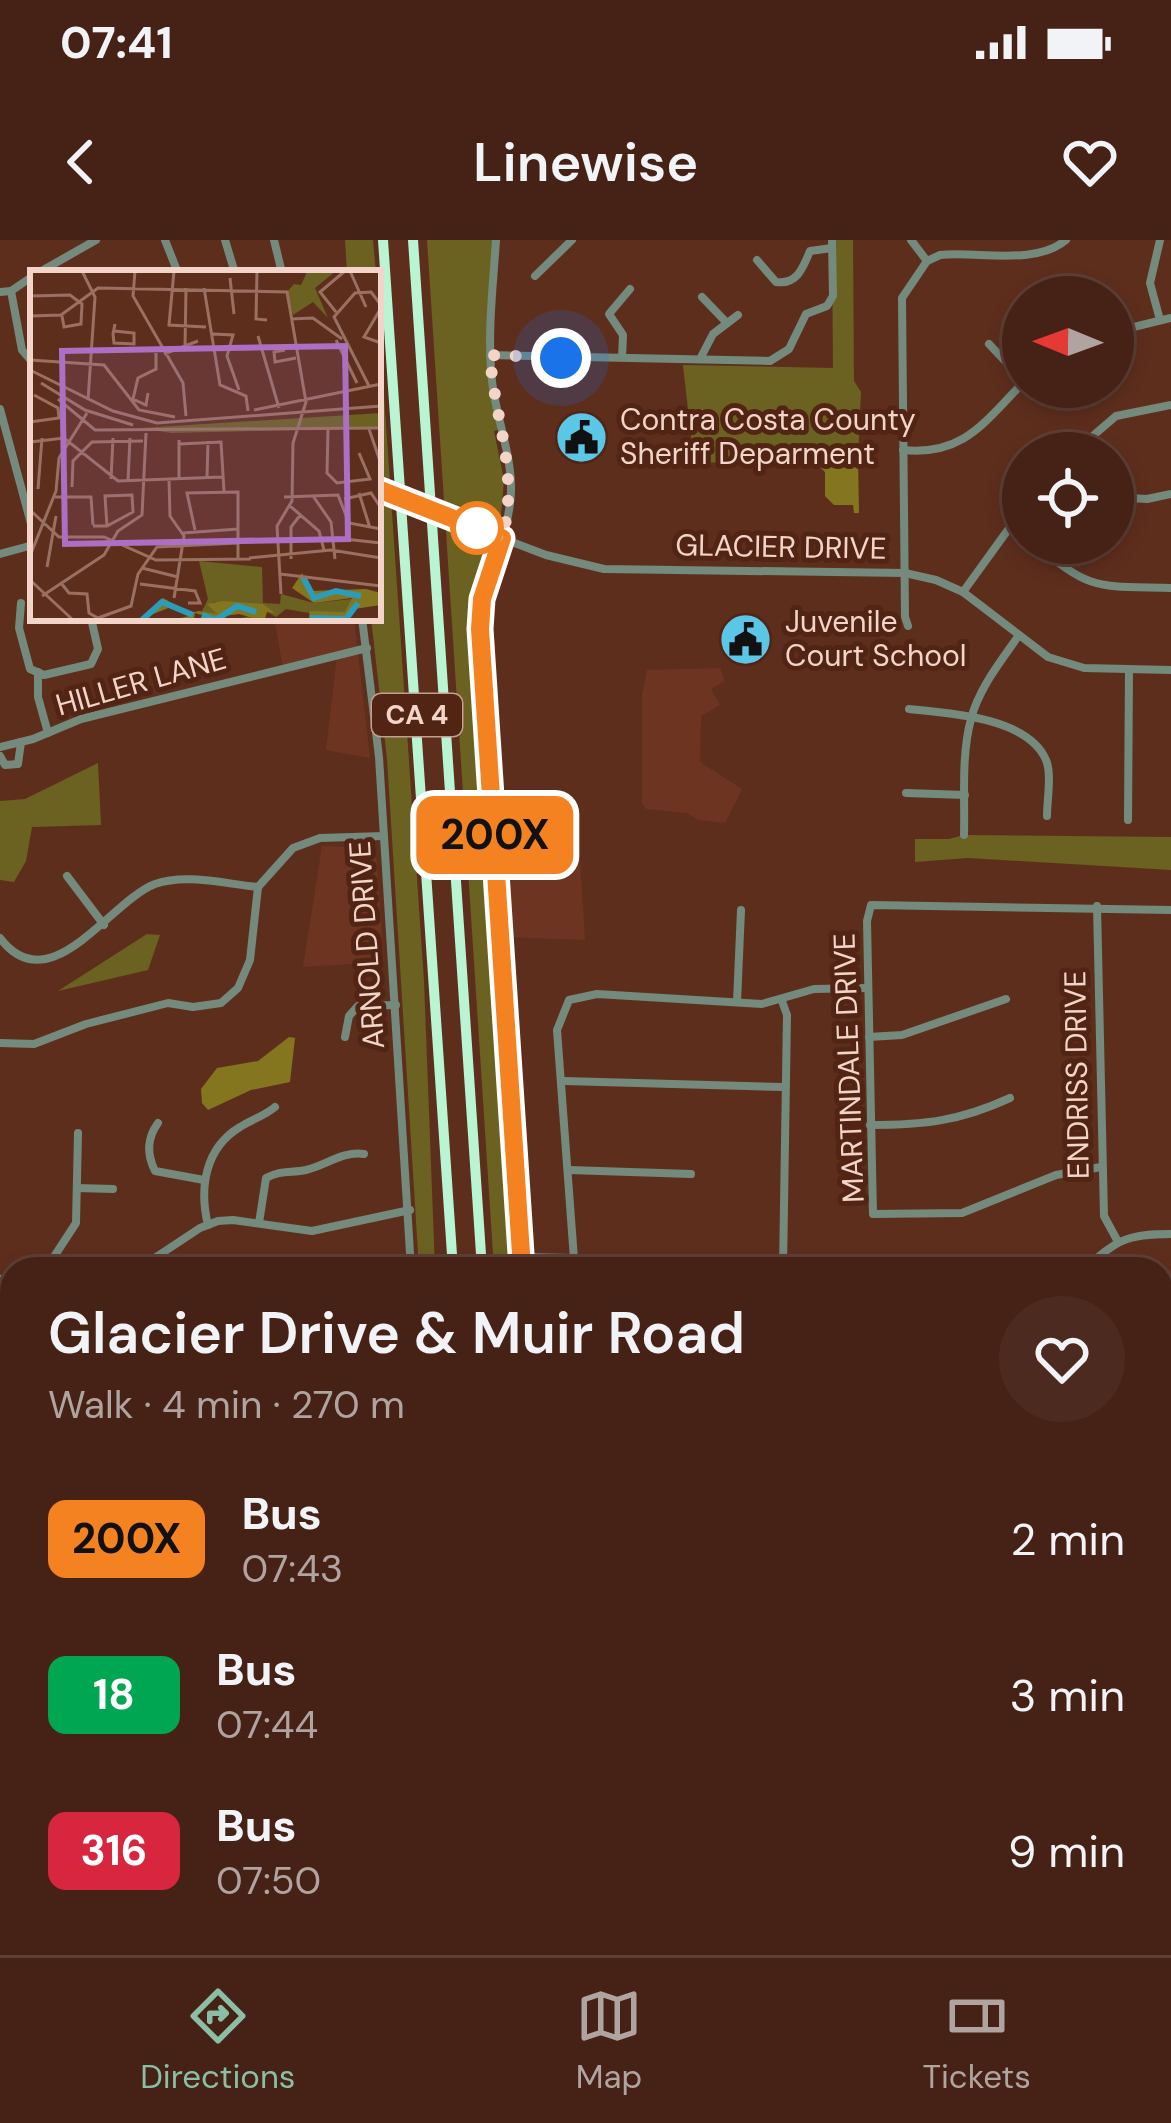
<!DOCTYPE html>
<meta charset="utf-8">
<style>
:root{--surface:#462216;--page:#4d2a1f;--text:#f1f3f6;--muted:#b0a4a1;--line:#5e3f35;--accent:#8abfa5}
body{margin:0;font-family:"DM Sans",sans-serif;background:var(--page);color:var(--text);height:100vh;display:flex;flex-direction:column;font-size:45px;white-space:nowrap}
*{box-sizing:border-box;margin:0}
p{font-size:39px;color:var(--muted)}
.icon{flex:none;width:66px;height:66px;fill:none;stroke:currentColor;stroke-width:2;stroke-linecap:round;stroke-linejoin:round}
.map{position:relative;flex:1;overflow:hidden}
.side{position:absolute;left:0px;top:1017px;width:1173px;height:699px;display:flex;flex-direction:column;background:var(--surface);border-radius:36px 36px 0 0;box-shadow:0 6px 18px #0003,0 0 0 3px var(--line)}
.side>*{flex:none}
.badge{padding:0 24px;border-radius:18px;font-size:42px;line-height:78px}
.needle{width:78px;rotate:271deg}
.fabs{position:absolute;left:1002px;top:36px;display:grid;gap:24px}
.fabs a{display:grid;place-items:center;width:132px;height:132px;border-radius:50%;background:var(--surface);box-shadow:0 6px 18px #0003,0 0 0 3px var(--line);font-size:60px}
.you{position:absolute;width:60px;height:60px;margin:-30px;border:9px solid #fff;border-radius:50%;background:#1a73e8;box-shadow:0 0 0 18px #1a73e833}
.map>.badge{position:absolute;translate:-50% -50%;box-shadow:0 0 0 6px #fff}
.round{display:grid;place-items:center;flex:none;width:126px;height:126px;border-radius:63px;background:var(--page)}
.head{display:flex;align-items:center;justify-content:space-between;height:204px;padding:0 48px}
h1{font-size:57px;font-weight:600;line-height:90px}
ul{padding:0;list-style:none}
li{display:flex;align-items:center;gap:36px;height:156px;padding:0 48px}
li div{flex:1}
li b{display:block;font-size:45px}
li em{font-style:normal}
li .badge{min-width:132px;font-weight:700;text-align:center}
.status{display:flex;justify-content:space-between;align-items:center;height:84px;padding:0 60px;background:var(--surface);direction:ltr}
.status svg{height:33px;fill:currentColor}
header{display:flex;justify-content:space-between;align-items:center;height:156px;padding:0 48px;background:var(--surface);font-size:54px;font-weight:600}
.dock{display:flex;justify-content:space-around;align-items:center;height:168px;border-top:3px solid var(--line);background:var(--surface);font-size:33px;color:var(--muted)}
.dock a{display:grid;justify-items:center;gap:6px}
.dock .selected{color:var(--accent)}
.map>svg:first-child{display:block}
.built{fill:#6c3421}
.green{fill:#6b6120}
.forest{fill:#84761e}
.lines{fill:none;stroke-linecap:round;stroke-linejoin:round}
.minor{stroke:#738a7d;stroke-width:8}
.highway{stroke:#b9f4d3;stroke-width:10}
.minor-bridge{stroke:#738a7d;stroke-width:8}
.line-casing{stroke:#fff;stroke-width:27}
.line{stroke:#f58220;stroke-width:18}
.walk{stroke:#f3d4c9;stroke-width:12;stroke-dasharray:0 21.6}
.stop-dot{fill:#fff;stroke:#f58220;stroke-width:6}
.labels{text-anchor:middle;stroke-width:10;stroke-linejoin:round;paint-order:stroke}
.shield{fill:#522413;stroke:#c39f92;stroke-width:3}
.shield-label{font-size:27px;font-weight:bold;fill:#f3d4c9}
.poi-label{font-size:30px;fill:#f3d4c9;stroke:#522413;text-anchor:start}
.street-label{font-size:30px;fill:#f3d4c9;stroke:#522413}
.inset-river{fill:none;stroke:#2b9cba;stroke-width:6}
.inset-road{fill:none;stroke:#9a7062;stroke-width:3}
.view{fill:#ab6fc3;fill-opacity:0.15;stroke:#ab6fc3;stroke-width:6}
.inset-edge{fill:none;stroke:#f3d4c9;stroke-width:6}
</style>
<div class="status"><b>07:41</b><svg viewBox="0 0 49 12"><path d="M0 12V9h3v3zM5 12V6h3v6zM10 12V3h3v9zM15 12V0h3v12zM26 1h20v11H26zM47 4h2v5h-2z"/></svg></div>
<header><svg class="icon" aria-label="back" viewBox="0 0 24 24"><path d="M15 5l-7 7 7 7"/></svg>Linewise<svg class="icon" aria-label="heart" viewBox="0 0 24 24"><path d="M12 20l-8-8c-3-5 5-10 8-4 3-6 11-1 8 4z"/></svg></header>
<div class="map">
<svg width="1171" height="1715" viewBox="0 0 1171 1715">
<rect width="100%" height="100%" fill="#5e2e1d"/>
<g class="built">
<path d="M274,378H354L370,518L326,510L337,415L283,428Z"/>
<path d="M720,428L725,441L711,449L720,465L701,476L700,522L742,549L725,583L699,580L687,573L646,569L642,563V455L647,430Z"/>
<path d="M322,606L370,608L376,613L384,722L303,727Z"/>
<path d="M496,616L580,618L585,700L502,697Z"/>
<path d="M0,1549L12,1551V1704H68V1715H0Z"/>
</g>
<g class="green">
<path d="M345,0H373L376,33H347Z"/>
<path d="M427,0H496L490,115L501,189L494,191L504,240L500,286L472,280L469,295L480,300L485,318L472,367L470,400L512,1029H494Z"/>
<path d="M832,0H853L854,141L861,152L858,219L694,223L683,125L833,128Z"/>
<path d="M378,67L424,741L435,1029H419L387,519L371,378H378Z"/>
<path d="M98,523L101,585L32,587L26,621L14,642L0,640V561L25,559Z"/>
<path d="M964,595L1171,597V630L968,618L915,622V599H949Z"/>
<path d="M147,694L160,695L148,730L58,751Z"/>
</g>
<g class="forest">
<path d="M858,219L859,273H854L853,265H834L825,256V232L814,221Z"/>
<path d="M289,797L295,798L290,842L251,850L208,870L202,863L201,849L217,828L258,821Z"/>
</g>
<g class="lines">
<g class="minor">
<path d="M165,0L178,33"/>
<path d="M225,0L235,33"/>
<path d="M274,0L282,33"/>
<path d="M496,0C493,47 487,94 492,141C496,178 512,214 511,252C509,300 481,341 480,389L522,1029"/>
<path d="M911,0L927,21"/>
<path d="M757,20L776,42C797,45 803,28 810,11L832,8"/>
<path d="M38,33L96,0"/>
<path d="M535,36L572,0"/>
<path d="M11,51L22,110L33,123"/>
<path d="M0,52L11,51L33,36"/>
<path d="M702,57L727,83"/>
<path d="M1160,80L1150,43L1160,0"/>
<path d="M1113,92L1171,78"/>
<path d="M989,104L1023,140"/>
<path d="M490,115L770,121L789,109L806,74L827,66L833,56L832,0"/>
<path d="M622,117L623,95L609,74L630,49"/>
<path d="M700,119L713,94L738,75"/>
<path d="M0,169L33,291"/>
<path d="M903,210C964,216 984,182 1023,143"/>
<path d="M1073,213L1116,176L1171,165"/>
<path d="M1113,257L1147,259L1171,254"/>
<path d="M462,283L546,315L604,329L905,333L936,340L963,352L1048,417L1084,428L1171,430"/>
<path d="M1011,283L1023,293"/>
<path d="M1034,303C1092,352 1097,346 1171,348"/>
<path d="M0,314L33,305"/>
<path d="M963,352L1023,269"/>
<path d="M21,363L19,388L30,429L44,435L91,424L98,409L91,378"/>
<path d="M362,378L379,517L411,1029"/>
<path d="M908,386L905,377L902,58L927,21L940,15C978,11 1035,26 1066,0"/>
<path d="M38,432V457L48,493"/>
<path d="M909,469C948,473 1028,477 1046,520C1052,534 1047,560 1047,576"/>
<path d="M0,507L33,499L81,479L367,408"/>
<path d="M0,516L5,525L18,524L21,502"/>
<path d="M906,553L965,555"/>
<path d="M1128,580L1129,430"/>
<path d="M964,595C965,557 961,516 971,479C979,448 1001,421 1019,395"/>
<path d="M67,636L104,685"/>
<path d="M1097,666L1104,976L1117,1000"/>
<path d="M0,698C50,764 110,661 155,644C187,633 225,644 258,647"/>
<path d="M782,761L787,775L783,1029"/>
<path d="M737,762L741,670"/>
<path d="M345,797L349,776L358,766L396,765"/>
<path d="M869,797L902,795L1006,759"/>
<path d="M0,803L34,804L86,784L168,763L193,767L221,763L238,748L250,720L258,647L293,608L320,598L384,596"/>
<path d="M564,841L783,847"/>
<path d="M158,883C147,898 147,915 155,931L204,940"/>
<path d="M870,885C924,885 960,881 1010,858"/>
<path d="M1101,927L1056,935L962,973L873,974L867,681L871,665L1171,670"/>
<path d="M569,930L691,934"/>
<path d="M77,948L113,949"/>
<path d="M259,983L266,938C280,930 291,933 306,930C327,925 342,911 364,914"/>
<path d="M208,985C199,948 205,908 240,887C252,879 263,877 275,867"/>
<path d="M523,1017L783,1022"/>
<path d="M574,1019L557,790L569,760L597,754L762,764L814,749L867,748"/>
<path d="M46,1029L76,983L78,893"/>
<path d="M138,1029L200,988L218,981L233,980L312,991L410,970"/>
<path d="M1084,1029C1118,1000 1125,994 1171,994"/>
<path d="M0,1039L12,1064"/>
<path d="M0,1115L12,1108"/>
<path d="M1171,1334V1361"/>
<path d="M1161,1413L1171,1385"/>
<path d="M1161,1430L1171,1436"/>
<path d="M0,1538L12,1539"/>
<path d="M0,1549L12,1551"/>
<path d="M572,1704L583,1715"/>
<path d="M584,1704L597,1715"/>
<path d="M889,1704L890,1715"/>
<path d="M1129,1704L1131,1715"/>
<path d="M68,1715V1704"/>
<path d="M77,1715V1704"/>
<path d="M312,1715L322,1704"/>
<path d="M525,1715L534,1704"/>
</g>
<g class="highway">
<path d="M383,0L453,1029"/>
<path d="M413,0L482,1029"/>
<path d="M189,1715L193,1704"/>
<path d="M217,1715L222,1704"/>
<path d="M249,1715L255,1704"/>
<path d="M277,1715L284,1704"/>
</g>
<path class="minor-bridge" d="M378,249L462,283"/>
</g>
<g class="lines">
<defs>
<path id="line" d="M378,249L502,298L482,359L480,389L522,1029"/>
</defs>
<use href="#line" class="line-casing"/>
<use href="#line" class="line"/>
<path class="walk" d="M477,288L502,298C520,234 494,178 490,115L561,118"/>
</g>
<defs>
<symbol id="civic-disc" viewBox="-11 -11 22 22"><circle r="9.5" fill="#5bc7e7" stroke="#522413"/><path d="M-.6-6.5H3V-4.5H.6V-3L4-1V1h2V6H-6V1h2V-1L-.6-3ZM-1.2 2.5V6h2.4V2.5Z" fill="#111"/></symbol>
</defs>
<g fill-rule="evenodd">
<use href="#civic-disc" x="552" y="168" width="59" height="59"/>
<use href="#civic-disc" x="716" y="370" width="59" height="59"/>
</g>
<circle class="stop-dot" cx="477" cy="288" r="24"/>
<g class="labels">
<rect class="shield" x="372" y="454" width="90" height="42" rx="9"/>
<g class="shield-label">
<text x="417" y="484">CA 4</text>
</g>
<g class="poi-label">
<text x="620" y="190">Contra Costa County<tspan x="620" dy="34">Sheriff Deparment</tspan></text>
<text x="785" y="392">Juvenile<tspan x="785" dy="34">Court School</tspan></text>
</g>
<g class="street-label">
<text transform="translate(781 307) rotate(1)" y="10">GLACIER DRIVE</text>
<text transform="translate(141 442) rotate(-16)" y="10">HILLER LANE</text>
<text transform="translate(367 705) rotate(-94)" y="10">ARNOLD DRIVE</text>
<text transform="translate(849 828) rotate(-92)" y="10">MARTINDALE DRIVE</text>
<text transform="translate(1077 835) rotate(-91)" y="10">ENDRISS DRIVE</text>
</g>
</g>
<g transform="translate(30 30)">
<rect width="351" height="351" fill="#5e2e1d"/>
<path d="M306,1L285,18L298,48L283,32L263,45L257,22L264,14L271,15L277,2ZM351,143V158L141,163L111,158ZM169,291L232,297L233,333L250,334L251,324L284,333L331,328L318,350H279V343L256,339L246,347L231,338L230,350H202L229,344L183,332L187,345L171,343L178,329Z" fill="#6b6120"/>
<path d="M272,303L282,321L336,319L351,323V335L324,339L319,350H279L280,341L315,342L322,328L284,333L262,318ZM133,328L160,343L169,341L187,344L177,334L193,331L233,334L245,343L237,342L235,349L263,350H230L209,344L166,350L175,346L165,343L164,349L142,350L159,346L141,337L108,350Z" fill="#84761e"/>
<path class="inset-river" d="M273,307L284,328L306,321L331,326M172,345L186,350L207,336L226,342M280,348L316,349L328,333M112,350L132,332L163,345"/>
<path class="inset-road" d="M52,1L65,27L58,130M105,1L103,26L153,113L156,146M144,1L139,55L176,57M227,1L226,49L237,50M320,1L336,37M200,8L204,44M174,18L190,115L216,126L218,141M0,26L40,25L52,34L51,54L34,57L32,46M351,38L334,67L351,73M306,42L290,22L315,1M0,46L31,45L68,18L257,22L276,132L263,173L262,231L247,256L251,324M261,49L283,48L312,69M84,61L104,63V74L84,73L83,64L85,54M183,64L203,65L197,86L209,120M228,66L249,138M306,70L327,113M155,78L156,18M255,80L244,82L245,92L266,88M134,84L168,71M0,90L74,95L109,140L145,147M0,100L83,141L127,153L351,136M11,113L55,140L103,155M339,116L304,47L325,23L341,22L351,35M118,123L116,135L103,129L108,108L126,99V83M28,129L65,160L351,158M224,140L351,114M0,152L29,148L28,138L4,125M298,158L297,203L307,213L340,209L329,183M339,159L351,194M0,172L34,168L88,211L192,207M149,174L191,172L194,221M149,208V170M177,208L178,171M81,209L83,168M139,209L140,246L154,266L144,328M98,211L100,168M42,217L43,191L62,172L113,171M8,219L12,168M329,223L340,258M283,226L301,252L305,289M25,227H61L63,255M254,227L308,225L319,253L351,259M314,229L341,223L351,238M260,236L289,261L294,280M0,240L29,267H74L126,290L221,289M63,256H77L103,242L102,225L75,226L77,256M165,260L157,223L208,222V290M153,263L208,259M305,268L351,273M0,286L26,221L29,188L57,143M219,288L301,280L351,288M261,289V257L271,244M17,297L26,246M112,298L148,307M250,304L351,316M0,310L43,350M31,313L39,323L57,324L59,343L68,348L101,336L108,304L127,277L208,273M110,314L165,321L170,333H158M12,326L74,285L88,261L112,245L116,163"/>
<path class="view" d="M315,76L318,269L35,274L32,81Z"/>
<rect width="351" height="351" class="inset-edge"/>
</g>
</svg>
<div class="fabs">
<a><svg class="needle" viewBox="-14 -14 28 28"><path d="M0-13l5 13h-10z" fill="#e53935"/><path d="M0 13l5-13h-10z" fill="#b0a4a1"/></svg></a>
<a><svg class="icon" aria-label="locate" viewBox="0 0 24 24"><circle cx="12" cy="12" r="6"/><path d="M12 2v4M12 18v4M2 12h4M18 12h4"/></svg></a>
</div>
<div class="you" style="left:561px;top:118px"></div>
<b class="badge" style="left:495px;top:595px;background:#f58220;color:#111">200X</b>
<section class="side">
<div class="head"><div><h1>Glacier Drive &amp; Muir Road</h1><p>Walk · 4 min · 270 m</p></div><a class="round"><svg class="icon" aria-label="heart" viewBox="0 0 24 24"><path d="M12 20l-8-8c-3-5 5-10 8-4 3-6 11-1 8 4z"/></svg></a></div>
<ul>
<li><span class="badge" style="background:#f58220;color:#111">200X</span><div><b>Bus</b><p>07:43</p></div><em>2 min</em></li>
<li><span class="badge" style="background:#00a651;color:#fff">18</span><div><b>Bus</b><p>07:44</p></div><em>3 min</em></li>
<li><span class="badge" style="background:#d7263d;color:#fff">316</span><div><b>Bus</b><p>07:50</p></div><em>9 min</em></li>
</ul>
</section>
</div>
<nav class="dock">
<a class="selected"><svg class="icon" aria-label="directions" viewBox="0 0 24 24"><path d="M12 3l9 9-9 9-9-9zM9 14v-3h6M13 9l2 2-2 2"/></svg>Directions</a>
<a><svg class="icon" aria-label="map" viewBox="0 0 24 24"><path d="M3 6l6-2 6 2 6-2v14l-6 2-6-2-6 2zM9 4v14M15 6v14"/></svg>Map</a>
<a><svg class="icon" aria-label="tickets" viewBox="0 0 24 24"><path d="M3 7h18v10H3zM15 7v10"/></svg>Tickets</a>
</nav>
